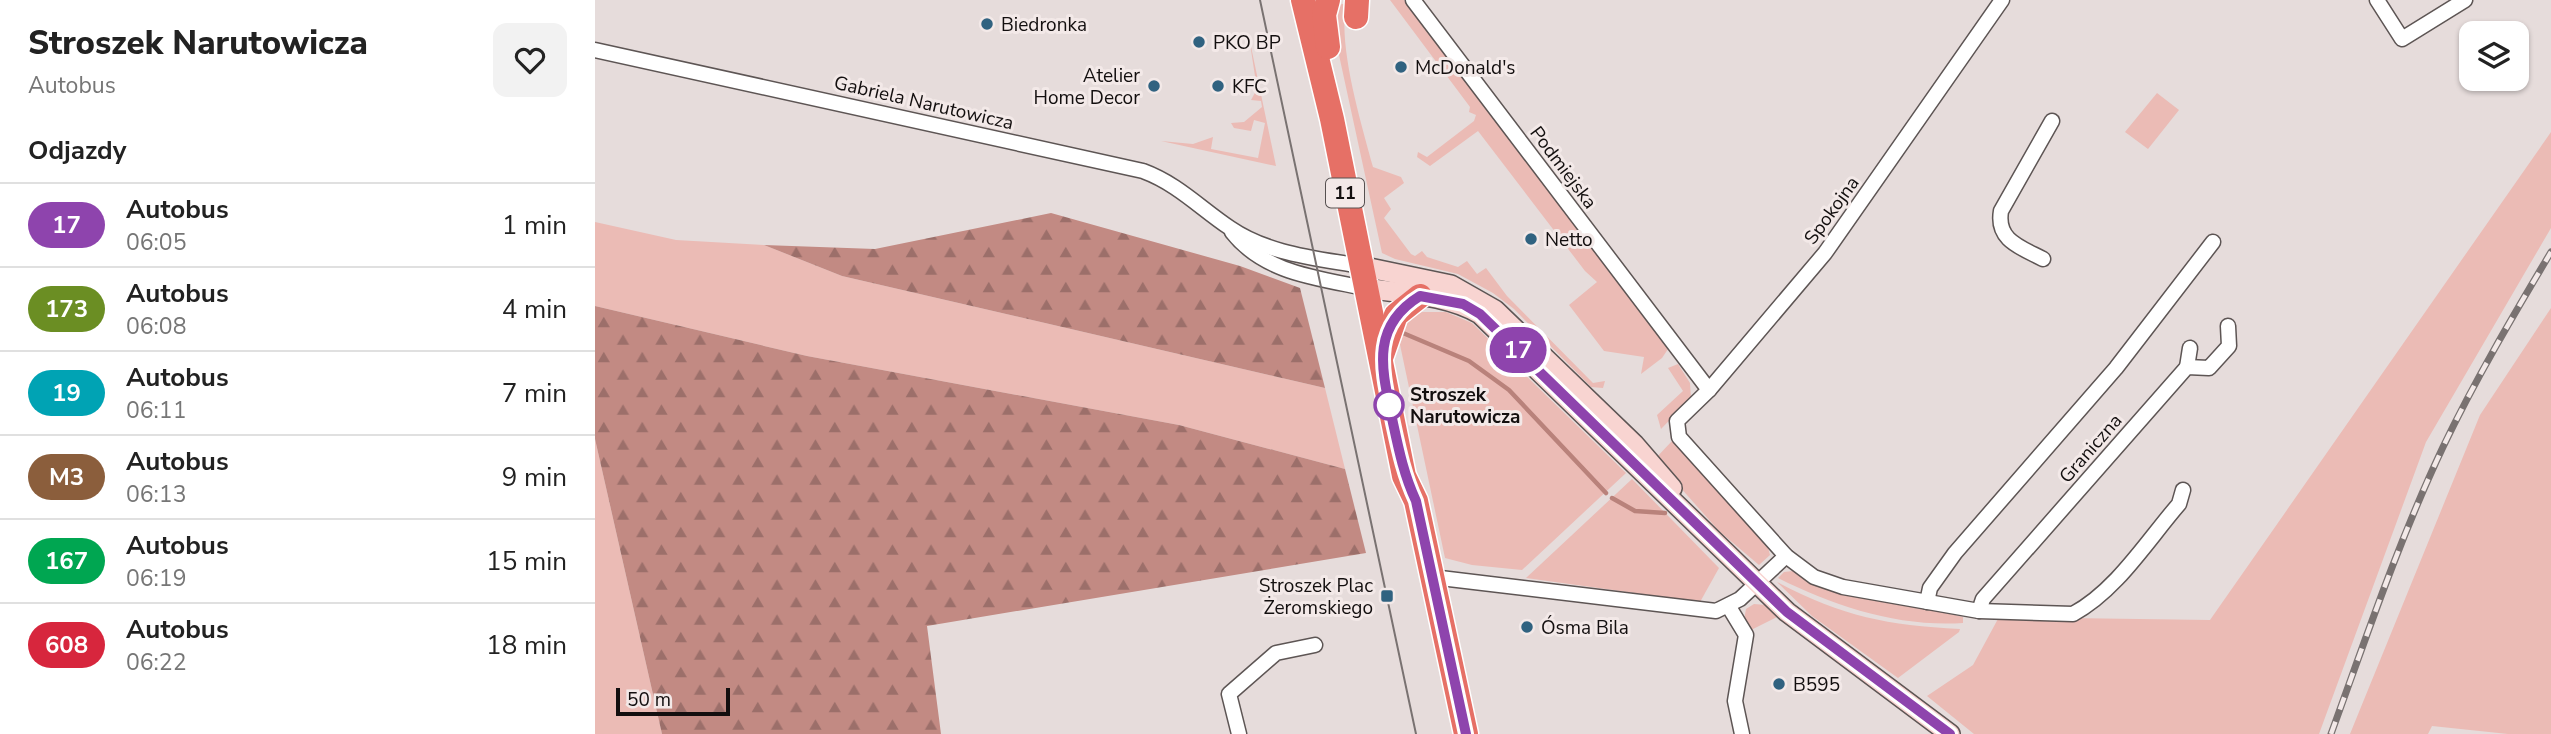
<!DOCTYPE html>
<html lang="pl">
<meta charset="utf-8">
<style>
:root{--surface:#fff;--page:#f2f2f2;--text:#222;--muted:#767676;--line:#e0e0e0}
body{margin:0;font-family:"Nunito Sans",sans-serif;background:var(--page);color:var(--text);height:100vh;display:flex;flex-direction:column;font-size:26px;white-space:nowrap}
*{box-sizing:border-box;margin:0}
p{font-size:23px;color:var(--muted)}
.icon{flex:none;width:38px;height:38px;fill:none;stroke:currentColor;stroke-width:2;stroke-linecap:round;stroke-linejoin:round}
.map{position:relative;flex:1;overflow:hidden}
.details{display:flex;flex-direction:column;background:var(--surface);width:595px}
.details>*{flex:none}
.badge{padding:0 14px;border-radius:23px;font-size:24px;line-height:46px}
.fabs{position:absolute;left:1864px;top:21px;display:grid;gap:14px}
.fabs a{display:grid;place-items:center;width:70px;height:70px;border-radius:14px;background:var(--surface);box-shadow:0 2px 5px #0004;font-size:35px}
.scale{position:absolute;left:21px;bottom:18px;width:114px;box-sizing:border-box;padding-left:7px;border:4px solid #130f0f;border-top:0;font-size:19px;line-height:24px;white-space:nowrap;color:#130f0f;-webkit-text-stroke:5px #f3e9e8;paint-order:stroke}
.map>.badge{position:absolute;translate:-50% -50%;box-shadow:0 0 0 4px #fff}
h2{padding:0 28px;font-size:26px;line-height:63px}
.round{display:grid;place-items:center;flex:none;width:74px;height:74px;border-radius:14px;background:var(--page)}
.overview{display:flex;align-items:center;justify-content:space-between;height:119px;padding:0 28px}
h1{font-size:33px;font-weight:800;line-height:52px}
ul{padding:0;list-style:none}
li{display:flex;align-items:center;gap:21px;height:84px;padding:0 28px;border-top:2px solid var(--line)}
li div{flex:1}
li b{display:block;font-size:26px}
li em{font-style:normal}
li .badge{min-width:77px;font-weight:700;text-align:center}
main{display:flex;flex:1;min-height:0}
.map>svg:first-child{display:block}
.green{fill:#ebbbb5}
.forest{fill:url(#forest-firs)}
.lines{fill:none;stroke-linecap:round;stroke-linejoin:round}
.stream{stroke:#b9827b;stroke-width:4.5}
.street-casing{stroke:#5d5554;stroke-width:17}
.secondary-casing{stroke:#5d5554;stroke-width:22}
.highway-casing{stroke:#fff;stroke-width:27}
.street{stroke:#fff;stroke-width:14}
.secondary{stroke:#f8d4d1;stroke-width:19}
.highway{stroke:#e67066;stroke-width:24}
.tram{stroke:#797271;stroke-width:2}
.rail-casing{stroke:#797271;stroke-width:7}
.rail{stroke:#f3e9e8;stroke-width:4.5;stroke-dasharray:13;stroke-linecap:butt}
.line-casing{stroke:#fff;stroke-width:16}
.line{stroke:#8e44ad;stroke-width:10}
.poi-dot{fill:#306280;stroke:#f3e9e8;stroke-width:2.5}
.stop-dot{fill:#fff;stroke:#8e44ad;stroke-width:3.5}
.labels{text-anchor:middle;stroke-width:6;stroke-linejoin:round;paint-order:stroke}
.shield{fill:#f3e9e8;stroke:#565050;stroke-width:2}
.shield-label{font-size:18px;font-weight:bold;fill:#130f0f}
.poi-label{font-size:19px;fill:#130f0f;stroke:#f3e9e8;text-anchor:start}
.street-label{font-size:19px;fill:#130f0f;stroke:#f3e9e8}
.stop-label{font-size:19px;font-weight:bold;fill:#130f0f;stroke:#f3e9e8;text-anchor:start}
</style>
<main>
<section class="details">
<div class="overview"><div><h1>Stroszek Narutowicza</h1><p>Autobus</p></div><a class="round"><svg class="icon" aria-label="heart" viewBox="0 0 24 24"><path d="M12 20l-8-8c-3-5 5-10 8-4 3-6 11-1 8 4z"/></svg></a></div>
<h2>Odjazdy</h2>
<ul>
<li><span class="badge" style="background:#8e44ad;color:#fff">17</span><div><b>Autobus</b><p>06:05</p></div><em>1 min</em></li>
<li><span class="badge" style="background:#6b8e23;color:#fff">173</span><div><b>Autobus</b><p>06:08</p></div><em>4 min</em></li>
<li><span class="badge" style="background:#00a3b4;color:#fff">19</span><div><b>Autobus</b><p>06:11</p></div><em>7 min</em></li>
<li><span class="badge" style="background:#8b5e3c;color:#fff">M3</span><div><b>Autobus</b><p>06:13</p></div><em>9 min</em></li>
<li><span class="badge" style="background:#00a651;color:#fff">167</span><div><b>Autobus</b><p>06:19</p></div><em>15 min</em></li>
<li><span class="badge" style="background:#d7263d;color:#fff">608</span><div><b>Autobus</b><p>06:22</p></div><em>18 min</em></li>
</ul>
</section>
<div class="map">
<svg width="1956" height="734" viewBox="0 0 1956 734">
<defs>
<pattern id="forest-firs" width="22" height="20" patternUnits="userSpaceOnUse" patternTransform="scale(1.75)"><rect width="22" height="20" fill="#c28a83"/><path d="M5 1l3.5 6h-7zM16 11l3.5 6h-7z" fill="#9c6f6a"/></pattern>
</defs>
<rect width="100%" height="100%" fill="#e6dcdb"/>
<g class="green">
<path d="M795,0H809L1073,349L1067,358L1046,374L1049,357L1009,351L974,305L1002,282L990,271L883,131L835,166L822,157L823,152L832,157L879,121L881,115L874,112L875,107Z"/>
<path d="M751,3C743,48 766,122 778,167L806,177L809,183L789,198L796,209L789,218L816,254L820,256L827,251L832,257L863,267L872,261L882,274L891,268L912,296L998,383L1010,381L1008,388L996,387L919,309L898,293L863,274L800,259L787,253L739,32L744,5Z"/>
<path d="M654,37L681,166L566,141L598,144L618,137L616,149L663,158L670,123L659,120L656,131L639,128L636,123L649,122L667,107L666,101L656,100L662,89Z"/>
<path d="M1562,93L1584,110L1553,149L1530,132Z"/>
<path d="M1956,132V228L1831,442L1724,734H1379L1332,696L1378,665L1404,617L1615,620Z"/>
<path d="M0,222L81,240L169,245L247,276L730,388L750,469L584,425L212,356L0,306Z"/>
<path d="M1956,308V734H1913L1837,726L1833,734H1755L1885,415Z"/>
<path d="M827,312H851L877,323L1031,473L927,570L877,565L850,558L804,340L808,322Z"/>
<path d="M1083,364L1095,383L1096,398L1066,429L1062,415L1088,391L1073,368Z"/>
<path d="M0,439L67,734H0Z"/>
<path d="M1077,441L1172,544L1175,555L1164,565L1124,531L1060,459Z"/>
<path d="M1037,479L1124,568L1105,602L931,578Z"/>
<path d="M1198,571L1243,591L1360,615L1368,617V623C1303,627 1241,607 1183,578L1189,572Z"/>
<path d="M1182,582C1248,617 1292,625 1365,629L1364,632L1303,678L1217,616Z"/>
<path d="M1159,604L1171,605L1184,616L1154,631L1149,620L1151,609Z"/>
</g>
<g class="forest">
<path d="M456,213L645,266L705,288L730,388L247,276L169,245L280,249Z"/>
<path d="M0,306L212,356L584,425L750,469L771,553L332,626L346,734H67L0,439Z"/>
</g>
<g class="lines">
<g class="stream">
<path d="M808,333L874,361L914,390L1011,493"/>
<path d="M1017,498L1040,511L1070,513"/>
</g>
<defs>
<g id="street">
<path d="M818,0L1114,390"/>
<path d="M1407,0L1230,253L1114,390L1082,421L1084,437L1191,556L1219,577L1248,587L1384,611L1478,614C1521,591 1552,541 1584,504L1588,490"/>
<path d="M1782,0L1807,39L1870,0"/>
<path d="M0,50L548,171C583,184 605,208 635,228C673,254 720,258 765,266"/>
<path d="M637,232C669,273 722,278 770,288"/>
<path d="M1448,259C1425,247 1401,240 1406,211L1457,121"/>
<path d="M1592,367L1595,348"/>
<path d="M837,577L1121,611L1145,599L1191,556"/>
<path d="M1332,602L1335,588L1360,553L1521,368L1618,242"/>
<path d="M1134,607L1151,635L1140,701L1147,734"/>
<path d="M1384,611L1388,599L1592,367L1614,368L1634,346L1633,326"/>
<path d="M644,734L634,694L681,653L720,645"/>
</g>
<g id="secondary">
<path d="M765,266L856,285L900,310L1039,444L1077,488"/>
<path d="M770,288C809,294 850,294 885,314L1192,612L1355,734"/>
</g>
<g id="highway">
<path d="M708,0L737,119L809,476L821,501L871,734"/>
<path d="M733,0L729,15L733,47"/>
<path d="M761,17L762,0"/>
<path d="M787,355L801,315L825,296"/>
</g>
</defs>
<use href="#street" class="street-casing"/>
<use href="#secondary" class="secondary-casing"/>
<use href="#highway" class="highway-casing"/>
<use href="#street" class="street"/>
<use href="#secondary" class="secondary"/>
<use href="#highway" class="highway"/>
<path class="tram" d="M665,0L821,734"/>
<defs>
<path id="rail" d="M1736,734C1771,638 1804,540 1848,447C1880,380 1918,316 1956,252"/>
</defs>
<use href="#rail" class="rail-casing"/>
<use href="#rail" class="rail"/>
</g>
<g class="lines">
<defs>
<path id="line" d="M871,734L821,501C809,475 804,451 798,423C788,373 773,328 825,296L868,304L885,314L1192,612L1355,734"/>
</defs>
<use href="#line" class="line-casing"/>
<use href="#line" class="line"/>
</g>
<g class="poi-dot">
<circle cx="392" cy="24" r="7"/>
<circle cx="604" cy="42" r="7"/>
<circle cx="806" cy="67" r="7"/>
<circle cx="559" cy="86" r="7"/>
<circle cx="623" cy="86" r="7"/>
<circle cx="936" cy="239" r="7"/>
<rect x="785" y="589" width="14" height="14" rx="3.5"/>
<circle cx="932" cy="627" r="7"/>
<circle cx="1184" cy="684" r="7"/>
</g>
<circle class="stop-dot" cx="794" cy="405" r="14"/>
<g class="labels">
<rect class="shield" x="731" y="178.5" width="38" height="29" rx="5"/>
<g class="shield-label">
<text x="750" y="199">11</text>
</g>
<g class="poi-label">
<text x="406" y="31">Biedronka</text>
<text x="618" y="49">PKO BP</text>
<text x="820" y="74">McDonald's</text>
<text x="545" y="82" text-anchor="end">Atelier<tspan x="545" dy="22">Home Decor</tspan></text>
<text x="637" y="93">KFC</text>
<text x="950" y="246">Netto</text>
<text x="778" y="592" text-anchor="end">Stroszek Plac<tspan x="778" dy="22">Żeromskiego</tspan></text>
<text x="946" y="634">Ósma Bila</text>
<text x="1198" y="691">B595</text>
</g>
<g class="street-label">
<text transform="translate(329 102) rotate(13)" y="7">Gabriela Narutowicza</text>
<text transform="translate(969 167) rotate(53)" y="7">Podmiejska</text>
<text transform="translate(1236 210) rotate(-54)" y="7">Spokojna</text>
<text transform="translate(1495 448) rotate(-49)" y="7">Graniczna</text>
</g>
<g class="stop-label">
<text x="815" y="401">Stroszek<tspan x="815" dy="22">Narutowicza</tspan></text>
</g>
</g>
</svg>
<div class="fabs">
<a><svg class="icon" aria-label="layers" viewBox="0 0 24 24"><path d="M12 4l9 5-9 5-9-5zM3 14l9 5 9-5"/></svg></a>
</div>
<div class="scale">50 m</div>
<b class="badge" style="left:923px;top:350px;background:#8e44ad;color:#fff">17</b>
</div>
</main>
